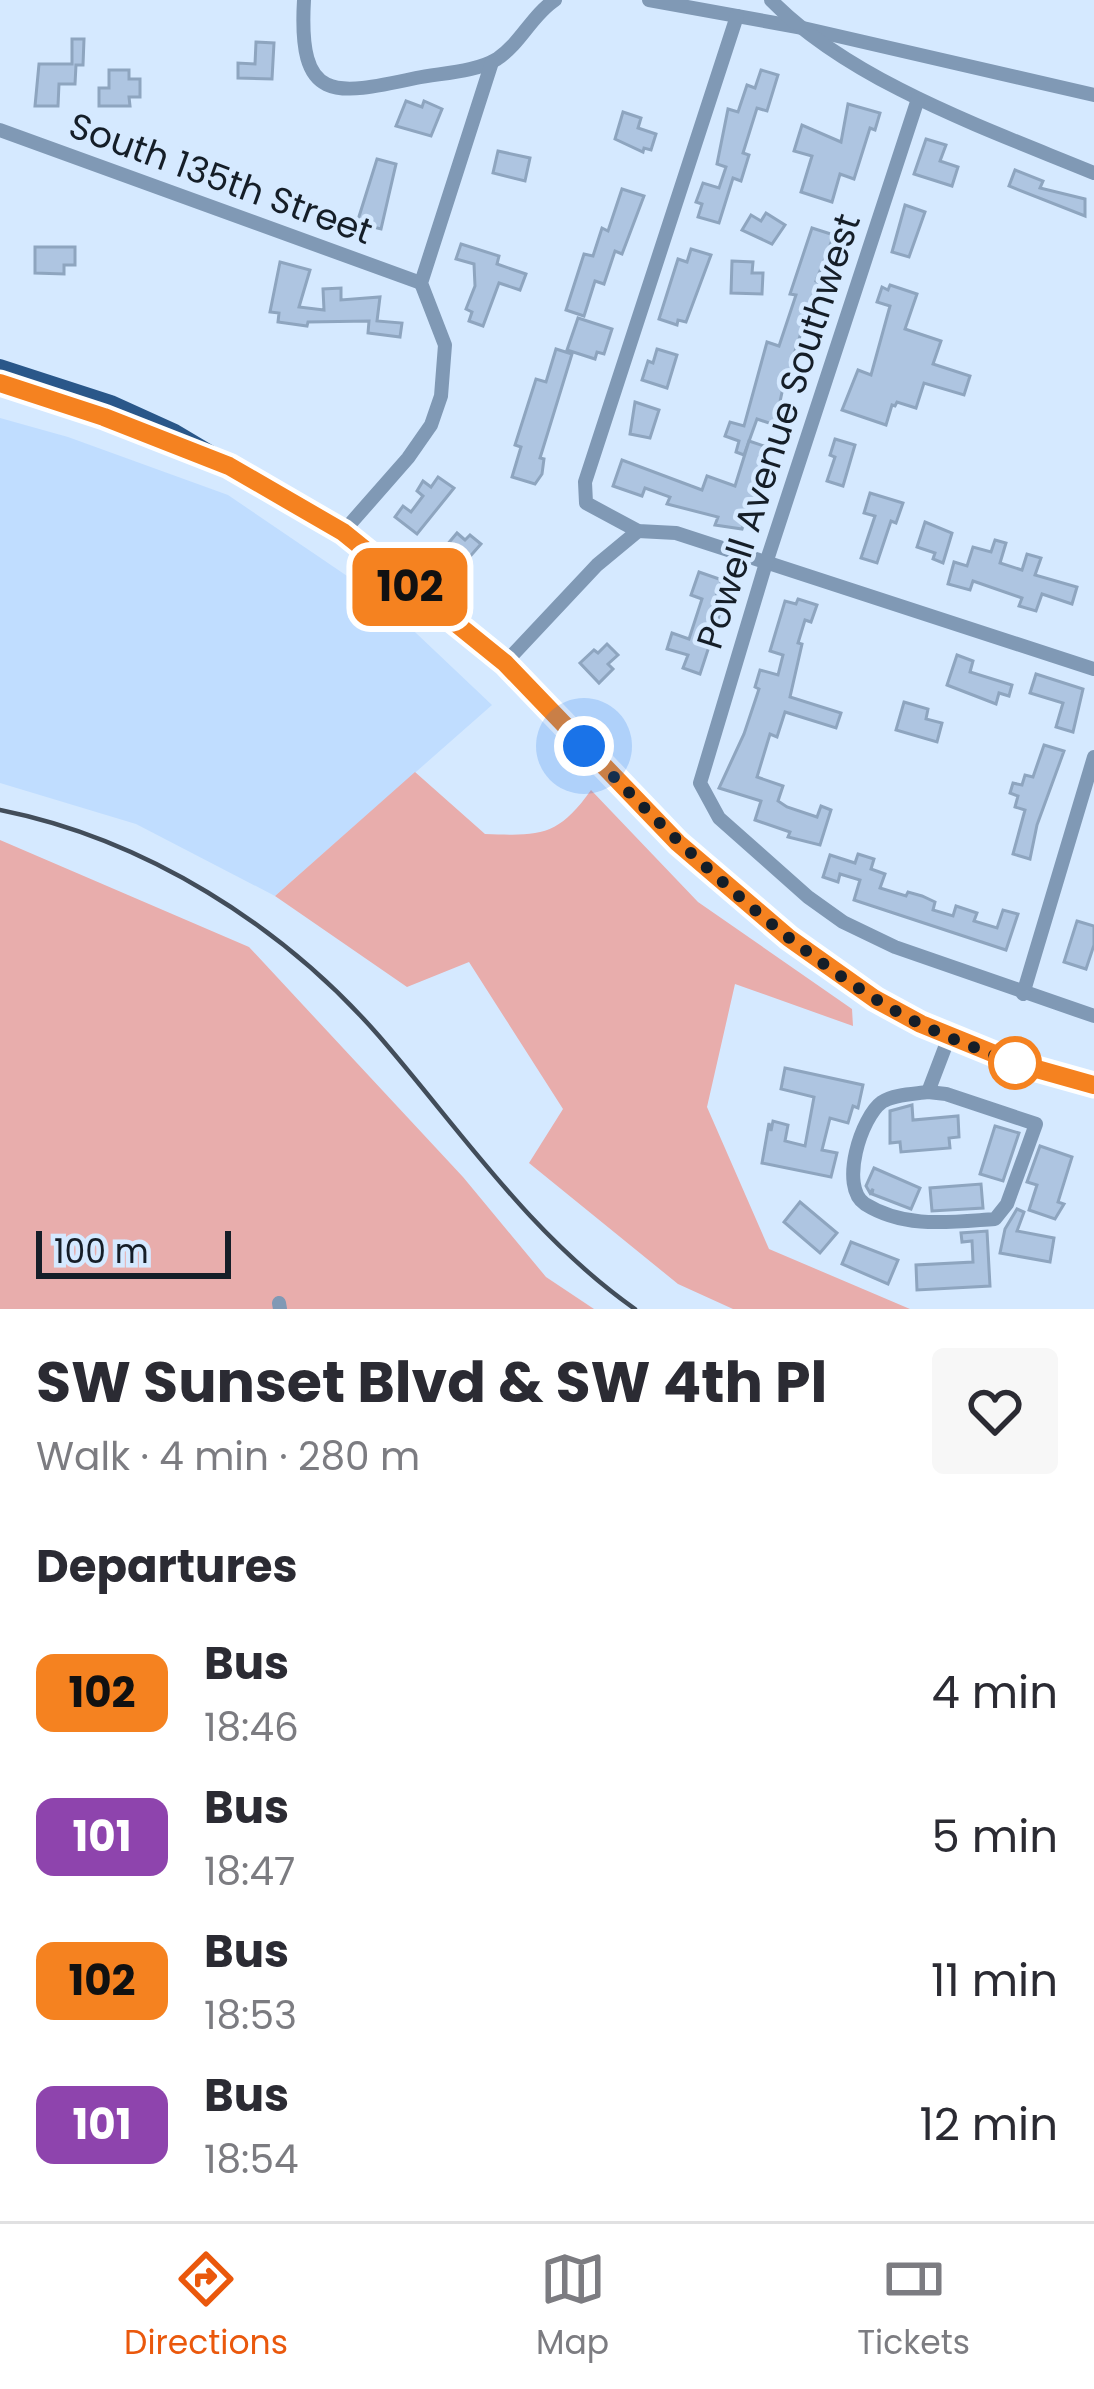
<!DOCTYPE html>
<meta charset="utf-8">
<style>
:root{--surface:#fff;--page:#f7f7f7;--text:#2b2b33;--muted:#7c7c81;--line:#e1e1e2;--accent:#ea580c}
body{margin:0;font-family:Poppins,sans-serif;background:var(--page);color:var(--text);height:100vh;display:flex;flex-direction:column;font-size:45px;white-space:nowrap}
*{box-sizing:border-box;margin:0}
p{font-size:39px;color:var(--muted)}
.icon{flex:none;width:66px;height:66px;fill:none;stroke:currentColor;stroke-width:2;stroke-linecap:round;stroke-linejoin:round}
.map{position:relative;height:1309px;overflow:hidden}
.side{display:flex;flex-direction:column;background:var(--surface);flex:1}
.side>*{flex:none}
.badge{padding:0 24px;border-radius:18px;font-size:42px;line-height:78px}
.scale{position:absolute;left:36px;bottom:30px;width:195px;box-sizing:border-box;padding-left:12px;border:6px solid #151e28;border-top:0;font-size:33px;line-height:42px;white-space:nowrap;color:#151e28;-webkit-text-stroke:9px #d5e9ff;paint-order:stroke}
.you{position:absolute;width:60px;height:60px;margin:-30px;border:9px solid #fff;border-radius:50%;background:#1a73e8;box-shadow:0 0 0 18px #1a73e833}
.map>.badge{position:absolute;translate:-50% -50%;box-shadow:0 0 0 6px #fff}
h2{padding:0 36px;font-size:45px;line-height:108px}
.round{display:grid;place-items:center;flex:none;width:126px;height:126px;border-radius:12px;background:var(--page)}
.head{display:flex;align-items:center;justify-content:space-between;height:204px;padding:0 36px}
h1{font-size:57px;font-weight:700;line-height:90px}
ul{padding:0;list-style:none}
li{display:flex;align-items:center;gap:36px;height:144px;padding:0 36px}
li div{flex:1}
li b{display:block;font-size:45px}
li em{font-style:normal}
li .badge{min-width:132px;font-weight:700;text-align:center}
.menu{display:flex;justify-content:space-around;align-items:center;height:168px;border-top:3px solid var(--line);background:var(--surface);font-size:33px;color:var(--muted)}
.menu a{display:grid;justify-items:center;gap:6px}
.menu .active{color:var(--accent)}
.map>svg:first-child{display:block}
.built{fill:#c0ddff}
.green{fill:#e8adac}
.building{fill:#aec5e1;stroke:#8ea5bf;stroke-width:3}
.lines{fill:none;stroke-linecap:round;stroke-linejoin:round}
.minor{stroke:#8099b5;stroke-width:14}
.major{stroke:#2a5789;stroke-width:16}
.rail{stroke:#424d5a;stroke-width:4.5}
.line-casing{stroke:#fff;stroke-width:27}
.line{stroke:#f58220;stroke-width:18}
.walk{stroke:#151e28;stroke-width:12;stroke-dasharray:0 21.6}
.stop-dot{fill:#fff;stroke:#f58220;stroke-width:6}
.labels{text-anchor:middle;stroke-width:9;stroke-linejoin:round;paint-order:stroke}
.street-label{font-size:36px;fill:#151e28;stroke:#d5e9ff}
</style>
<div class="map">
<svg width="1094" height="1309" viewBox="0 0 1094 1309">
<rect width="100%" height="100%" fill="#d5e9ff"/>
<path class="built" d="M0,418L68,437L228,495L378,597L492,705L275,896L136,824L0,783Z"/>
<g class="green">
<path d="M415,772L485,834C539,836 558,837 591,790L698,902L852,1009L853,1026L735,984L707,1107L769,1249L910,1309H733L678,1284L529,1163L563,1109L469,962L407,987L275,896Z"/>
<path d="M0,840L249,947L463,1177L546,1277L594,1309H0Z"/>
</g>
<g class="building">
<path d="M72,39H84L83,65H76L75,84H59L58,106H35L39,64H72Z"/>
<path d="M256,42L274,43L272,79L238,78V63L255,64Z"/>
<path d="M109,70H129V79H140V97H129L130,106H99V88H109Z"/>
<path d="M761,70L778,75L767,111L757,108L743,153L749,155L741,181L733,178L719,223L698,217L702,204L696,202L703,183L719,188L726,167L717,164L728,109L738,112L747,85L755,88Z"/>
<path d="M406,101L422,107L424,101L442,109L431,136L396,126Z"/>
<path d="M848,104L880,113L875,130L870,128L854,179L840,174L832,202L801,192L812,156L794,151L802,125L841,142Z"/>
<path d="M623,112L641,118L638,128L656,134L651,150L644,148L643,152L615,139Z"/>
<path d="M926,139L946,145L940,161L958,167L952,186L914,174Z"/>
<path d="M498,151L530,158L525,181L493,173Z"/>
<path d="M377,159L396,164L381,229L357,223Z"/>
<path d="M1015,170L1043,181L1040,188L1085,199V216L1009,186Z"/>
<path d="M622,189L644,196L622,254L615,251L604,284L595,281L584,316L566,310L584,254L593,256L602,228L608,231Z"/>
<path d="M905,205L925,212L909,257L892,252Z"/>
<path d="M766,213L785,225L772,244L742,230L751,215L761,221Z"/>
<path d="M812,228L834,235L816,281L820,283L813,312L808,326L804,324L795,351L801,352L790,385L784,383L775,425L757,419L744,455L736,452L739,441L725,436L730,422L744,426L767,342L779,346L796,295L790,294Z"/>
<path d="M461,244L499,256L497,264L526,274L520,290L499,283L483,326L469,321L472,312L466,309L475,286L474,264L456,259Z"/>
<path d="M35,247H75V265H64V274L35,273Z"/>
<path d="M691,249L711,255L686,322L678,320L677,325L659,319L678,259L687,262Z"/>
<path d="M732,261L753,262L752,273H763L762,294L731,293Z"/>
<path d="M280,262L310,270L299,307L324,310L323,289L341,288V300L380,297L377,321L402,323L400,337L368,333L369,321L308,322L307,326L278,322L279,313L270,312Z"/>
<path d="M890,285L917,294L905,329L941,341L933,364L970,376L964,395L924,383L916,408L897,402L895,406L892,405L886,425L842,410L858,370L871,375L890,306L877,302L882,287L888,290Z"/>
<path d="M578,318L612,329L604,354L597,352L595,359L567,350Z"/>
<path d="M556,349L572,354L540,458L544,459L542,474L535,484L512,477L521,447L515,445L536,379L546,382Z"/>
<path d="M657,349L677,355L667,388L642,380L648,361L653,363Z"/>
<path d="M635,402L659,410L650,438L630,434Z"/>
<path d="M835,439L855,445L843,486L827,481L835,457L830,455Z"/>
<path d="M749,441L770,448L751,519L746,517L742,529L715,525L718,517L667,504L670,497L645,488L642,496L613,486L622,460L702,490L707,476L735,486Z"/>
<path d="M438,477L454,488L417,534L395,517L403,506L411,512L423,496L417,491L423,481L431,487Z"/>
<path d="M870,493L903,503L896,523L891,521L877,563L861,558L875,516L864,513Z"/>
<path d="M925,522L952,533L943,563L933,559L935,553L917,547Z"/>
<path d="M457,533L465,540L470,535L481,544L459,569L440,553Z"/>
<path d="M995,540L1006,543L1000,563L1022,570L1027,554L1041,558L1035,575L1077,587L1072,604L1042,594L1036,611L1019,606L1022,598L973,581L970,590L948,584L954,562L967,566L973,547L991,552Z"/>
<path d="M699,572L722,580L711,610L720,613L700,674L683,668L688,655L667,649L672,633L689,639L702,599L691,595Z"/>
<path d="M798,599L817,605L811,622L805,620L798,643L802,644L790,697L841,713L836,728L785,712L777,737L770,734L757,777L783,786L778,801L787,807L817,817L821,806L831,810L820,845L788,837L790,832L755,820L761,801L719,788L744,734L759,689L755,687L760,670L778,675L783,655L770,651L785,601L796,604Z"/>
<path d="M607,644L618,655L608,664L613,669L599,683L580,663L594,650L598,653Z"/>
<path d="M957,655L973,661L970,672L1012,685L1009,696L999,693L996,704L947,685Z"/>
<path d="M1036,674L1083,689L1073,732L1056,727L1063,703L1030,693Z"/>
<path d="M904,702L928,709L926,719L942,723L937,742L896,730Z"/>
<path d="M1044,745L1064,751L1037,825L1030,859L1013,854L1025,810L1015,807L1018,796L1010,793L1013,783L1022,785L1025,775L1033,777Z"/>
<path d="M858,854L874,859L871,869L885,874L880,888L906,896L908,892L922,896L935,902L933,910L953,916L956,906L977,913L974,921L997,928L1003,910L1018,914L1006,950L854,900L860,880L840,874L838,882L823,877L830,855L855,863Z"/>
<path d="M1077,921L1094,926V945L1086,969L1064,962Z"/>
<path d="M785,1068L863,1085L858,1108L853,1106L848,1123L830,1118L822,1150L837,1153L831,1177L762,1163L769,1123L771,1131L773,1121L788,1125L785,1141L805,1146L814,1097L781,1089Z"/>
<path d="M912,1105L913,1120L958,1116L959,1137L949,1138L950,1148L901,1152L900,1142L890,1143V1111Z"/>
<path d="M995,1126L1019,1133L1003,1181L980,1174Z"/>
<path d="M1040,1146L1072,1157L1058,1202L1064,1204L1055,1219L1029,1210L1037,1185L1027,1182Z"/>
<path d="M874,1168L920,1188L911,1209L872,1194L873,1189L870,1193L866,1186Z"/>
<path d="M981,1184L983,1208L932,1211L930,1188Z"/>
<path d="M800,1202L837,1233L820,1253L784,1222Z"/>
<path d="M1017,1209L1024,1212L1017,1231L1054,1238L1050,1262L1000,1253L1005,1229Z"/>
<path d="M987,1231L990,1286L917,1290L916,1265L973,1262L972,1241L962,1242L961,1233Z"/>
<path d="M851,1242L898,1260L888,1284L842,1264Z"/>
</g>
<g class="lines">
<g class="minor">
<path d="M304,0C298,103 333,96 416,78C441,73 476,72 497,59C521,43 532,15 555,0"/>
<path d="M649,0L803,28L1094,95"/>
<path d="M771,0C851,82 990,130 1094,173"/>
<path d="M737,16L585,482L586,503L638,531L676,533L1094,669"/>
<path d="M918,99L766,563L700,783L719,818L808,897L843,922L895,947L1094,1016"/>
<path d="M0,130L421,283"/>
<path d="M343,532L408,458L431,425L441,396L445,345L421,283L492,62"/>
<path d="M505,663L597,565L638,531"/>
<path d="M1023,994L1094,757"/>
<path d="M928,1092L946,1094L1036,1124L1007,1204L995,1219C950,1222 905,1229 865,1204C839,1187 861,1117 882,1102C894,1094 914,1094 928,1092Z"/>
<path d="M928,1092L949,1037"/>
<path d="M279,1303L280,1309"/>
</g>
<g class="major">
<path d="M0,367L111,403L175,432L343,532L505,663L678,843L789,938L875,999L921,1024L1034,1070L1094,1085"/>
<path d="M0,383L104,417L194,454"/>
</g>
<path class="rail" d="M0,810C145,839 282,925 379,1036C462,1132 530,1235 635,1309"/>
</g>
<g class="lines">
<defs>
<path id="line" d="M0,383L104,417L229,466L343,532L505,663L678,843L789,938L875,999L921,1024L1019,1064L1094,1085"/>
</defs>
<use href="#line" class="line-casing"/>
<use href="#line" class="line"/>
<path class="walk" d="M584,746C672,838 765,929 874,998C917,1026 967,1045 1015,1063"/>
</g>
<circle class="stop-dot" cx="1015" cy="1063" r="24"/>
<g class="labels">
<g class="street-label">
<text transform="translate(221 178) rotate(20)" y="13">South 135th Street</text>
<text transform="translate(778 431) rotate(-72)" y="13">Powell Avenue Southwest</text>
</g>
</g>
</svg>
<div class="scale">100 m</div>
<div class="you" style="left:584px;top:746px"></div>
<b class="badge" style="left:410px;top:587px;background:#f58220;color:#111">102</b>
</div>
<section class="side">
<div class="head"><div><h1>SW Sunset Blvd &amp; SW 4th Pl</h1><p>Walk · 4 min · 280 m</p></div><a class="round"><svg class="icon" aria-label="heart" viewBox="0 0 24 24"><path d="M12 20l-8-8c-3-5 5-10 8-4 3-6 11-1 8 4z"/></svg></a></div>
<h2>Departures</h2>
<ul>
<li><span class="badge" style="background:#f58220;color:#111">102</span><div><b>Bus</b><p>18:46</p></div><em>4 min</em></li>
<li><span class="badge" style="background:#8e44ad;color:#fff">101</span><div><b>Bus</b><p>18:47</p></div><em>5 min</em></li>
<li><span class="badge" style="background:#f58220;color:#111">102</span><div><b>Bus</b><p>18:53</p></div><em>11 min</em></li>
<li><span class="badge" style="background:#8e44ad;color:#fff">101</span><div><b>Bus</b><p>18:54</p></div><em>12 min</em></li>
</ul>
</section>
<nav class="menu">
<a class="active"><svg class="icon" aria-label="directions" viewBox="0 0 24 24"><path d="M12 3l9 9-9 9-9-9zM9 14v-3h6M13 9l2 2-2 2"/></svg>Directions</a>
<a><svg class="icon" aria-label="map" viewBox="0 0 24 24"><path d="M3 6l6-2 6 2 6-2v14l-6 2-6-2-6 2zM9 4v14M15 6v14"/></svg>Map</a>
<a><svg class="icon" aria-label="tickets" viewBox="0 0 24 24"><path d="M3 7h18v10H3zM15 7v10"/></svg>Tickets</a>
</nav>
